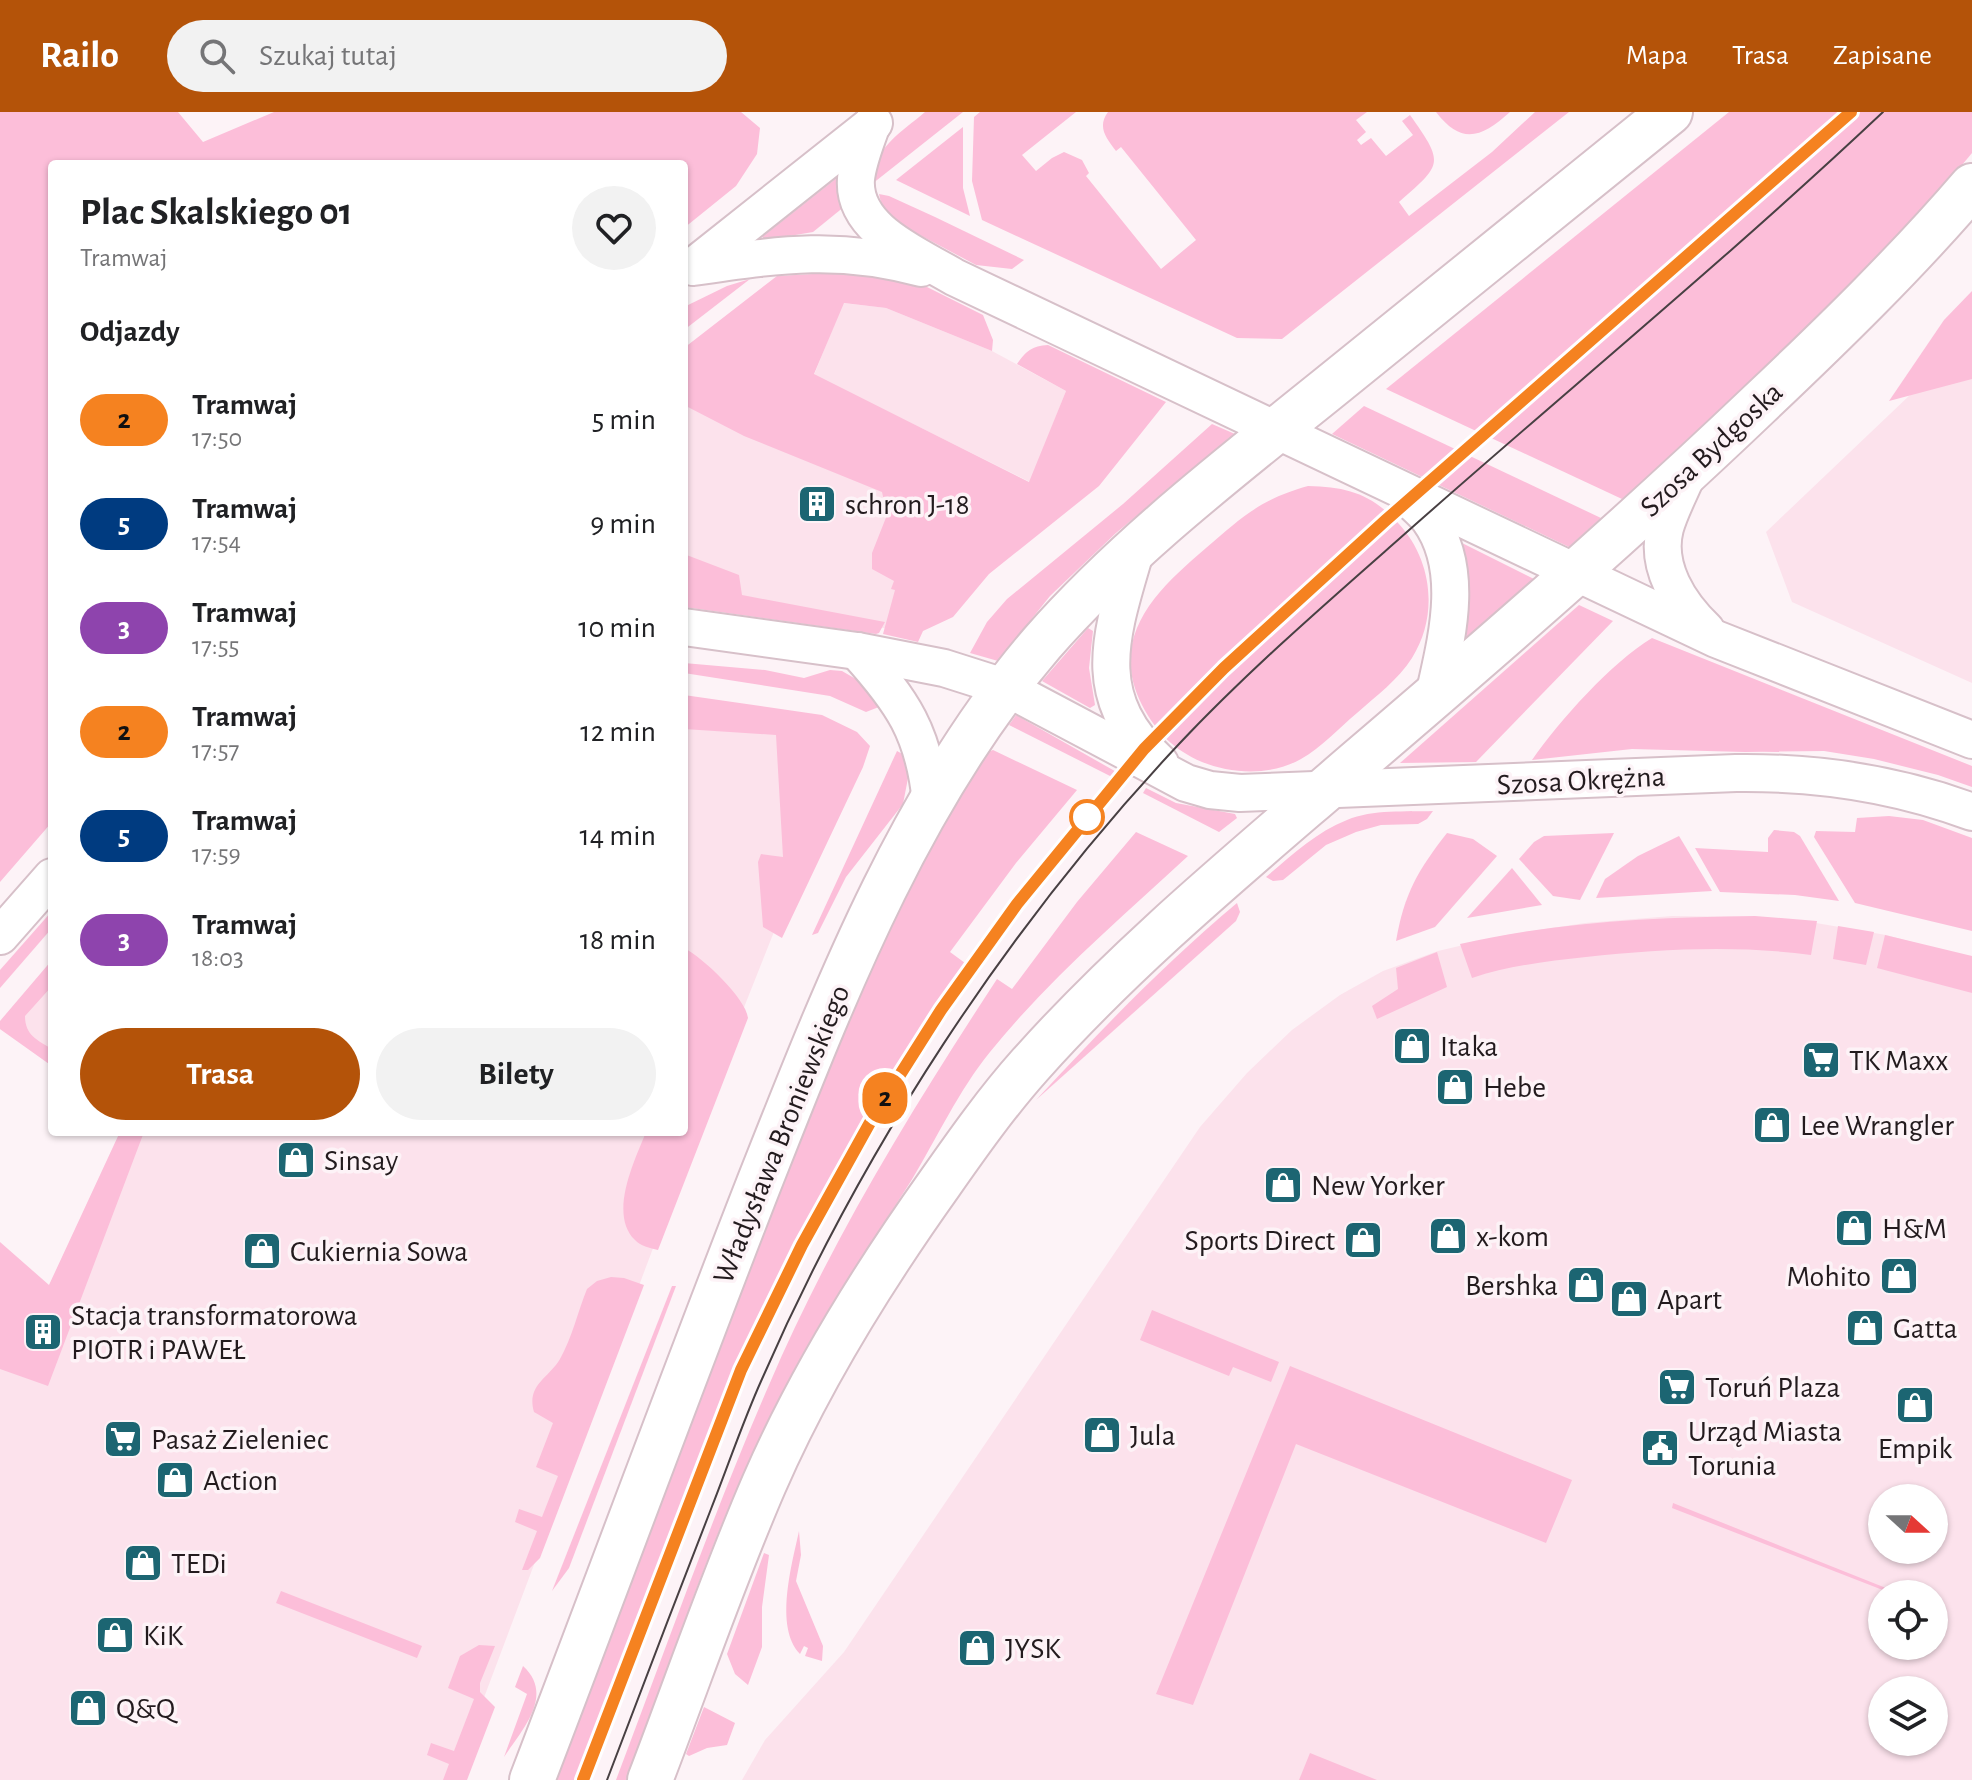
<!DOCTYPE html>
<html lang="pl">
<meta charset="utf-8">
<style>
:root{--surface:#fff;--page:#f2f2f2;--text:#202124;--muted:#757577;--accent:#b45309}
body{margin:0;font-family:"Alegreya Sans",sans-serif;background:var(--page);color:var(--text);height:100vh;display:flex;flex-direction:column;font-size:30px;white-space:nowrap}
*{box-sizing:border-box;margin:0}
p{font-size:26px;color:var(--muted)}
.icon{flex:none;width:44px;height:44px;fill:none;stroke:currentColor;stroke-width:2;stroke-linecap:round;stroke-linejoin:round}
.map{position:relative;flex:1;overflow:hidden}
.drawer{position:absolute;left:48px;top:48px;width:640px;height:976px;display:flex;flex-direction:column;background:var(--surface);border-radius:8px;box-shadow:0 2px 6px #0004}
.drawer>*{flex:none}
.badge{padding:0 16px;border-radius:26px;font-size:28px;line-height:52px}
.needle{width:52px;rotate:111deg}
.controls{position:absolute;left:1868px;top:1372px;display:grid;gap:16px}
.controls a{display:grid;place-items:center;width:80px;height:80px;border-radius:50%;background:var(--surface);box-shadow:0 2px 6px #0004;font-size:40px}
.map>.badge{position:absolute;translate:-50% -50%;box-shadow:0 0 0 4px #fff}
h2{padding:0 32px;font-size:30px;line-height:72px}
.round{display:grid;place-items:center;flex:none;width:84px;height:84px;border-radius:42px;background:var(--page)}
.summary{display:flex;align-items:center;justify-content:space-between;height:136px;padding:0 32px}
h1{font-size:38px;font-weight:700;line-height:60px}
.button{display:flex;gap:16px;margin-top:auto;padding:16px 32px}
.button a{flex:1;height:92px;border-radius:48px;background:var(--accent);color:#fff;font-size:32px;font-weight:700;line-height:92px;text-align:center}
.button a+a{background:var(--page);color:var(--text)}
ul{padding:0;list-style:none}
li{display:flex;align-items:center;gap:24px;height:104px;padding:0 32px}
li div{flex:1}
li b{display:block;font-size:30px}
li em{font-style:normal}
li .badge{min-width:88px;font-weight:700;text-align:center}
header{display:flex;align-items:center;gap:48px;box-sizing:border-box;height:112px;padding:0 40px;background:var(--accent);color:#fff}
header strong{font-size:38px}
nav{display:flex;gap:44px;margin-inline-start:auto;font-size:28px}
.search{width:560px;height:72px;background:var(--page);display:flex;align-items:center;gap:20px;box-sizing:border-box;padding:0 28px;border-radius:44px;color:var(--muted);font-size:30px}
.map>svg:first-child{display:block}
.built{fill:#fce2ec;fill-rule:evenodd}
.green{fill:#fcbed9}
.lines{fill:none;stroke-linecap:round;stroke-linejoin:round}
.tertiary-casing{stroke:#d7c0c9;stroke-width:40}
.primary-casing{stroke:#d7c0c9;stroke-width:48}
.tertiary{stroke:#fff;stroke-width:36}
.primary{stroke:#fff;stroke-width:44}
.tram{stroke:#484043;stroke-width:2}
.line-casing{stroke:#fff;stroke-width:18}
.line{stroke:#f58220;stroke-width:12}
.stop-dot{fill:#fff;stroke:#f58220;stroke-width:4}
.labels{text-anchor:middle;stroke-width:7;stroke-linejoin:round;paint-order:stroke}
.street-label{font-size:30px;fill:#231b1e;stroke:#fdf3f7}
.poi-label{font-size:30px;fill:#231b1e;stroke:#fdf3f7;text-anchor:start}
</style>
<header>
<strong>Railo</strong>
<div class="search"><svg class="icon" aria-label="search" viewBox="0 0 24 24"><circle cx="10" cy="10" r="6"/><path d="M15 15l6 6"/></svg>Szukaj tutaj</div>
<nav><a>Mapa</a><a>Trasa</a><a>Zapisane</a></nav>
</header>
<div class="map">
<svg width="1972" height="1668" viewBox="0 0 1972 1668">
<rect width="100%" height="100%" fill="#fdf3f7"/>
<g class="built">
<path d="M843,191L886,196L992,239L1066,279L1030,370L814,263Z"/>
<path d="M1972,211V571L1792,490L1766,420L1911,282Z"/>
<path d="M684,241L967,350L898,519L684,476Z"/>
<path d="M684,590L790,604L829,681L737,913L453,1668H0V1227L49,1174L120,1020H684Z"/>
<path d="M1672,804L1753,805L1816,811L1886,823L1972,846V1668H742L765,1628L844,1540L1200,1015L1247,961L1292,918L1340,883L1383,859L1438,839L1506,823L1585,811ZM1882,1386H1934V1438H1882ZM1882,1482H1934V1534H1882ZM1882,1578H1934V1630H1882Z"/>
<path d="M52,854V954L0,917Z"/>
</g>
<g class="green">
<path d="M0,0H178L203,30L274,0H741L760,16L757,42L736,74L684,116V52H52V710L0,770Z"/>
<path d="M925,0H963L872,72C871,37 902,20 925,0Z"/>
<path d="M980,0H1076L1022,43L1036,59L1052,46L1064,40L1082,48L1089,61L1086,64L1161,157L1196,128L1121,35L1116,39C1106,26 1097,15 1108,0H1367L1356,8L1366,20L1357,28L1361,33L1371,26L1386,44L1413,23L1402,9L1410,3C1445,52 1442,52 1399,90L1409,104L1492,40L1535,0H1569L1282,227L1237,226L982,108L972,69L974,5Z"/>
<path d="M1436,0H1510C1482,25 1462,34 1436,0Z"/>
<path d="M1729,0H1972V41L1942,77L1824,202L1721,302L1622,387L1386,277Z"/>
<path d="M963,15V76L970,104L896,68Z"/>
<path d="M838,65L845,94L813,120L766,128L762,125Z"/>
<path d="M879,82L889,84L935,105L1024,148L1012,157L976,153L884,104Z"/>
<path d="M848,160L892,166L927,175L983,203L993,228L992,239L886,196L844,191L814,262L1029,370L1066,279L1017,252C1026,239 1032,234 1048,233L1166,290L1099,374L989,462L953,505L923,519L918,530L883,522L895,478L891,477L894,469L872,457V441L887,403L882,380L744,324L684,293V236L777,164Z"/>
<path d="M750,167L684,218V195L727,174Z"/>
<path d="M1972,179V267L1889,289L1944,208Z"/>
<path d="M1364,294L1601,406L1569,435L1332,322Z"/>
<path d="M1212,312L1235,322L1116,421L1050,484L998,549L970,541L987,510L1007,487L1123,392Z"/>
<path d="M1308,374C1348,375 1372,382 1399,412C1432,448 1439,503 1412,546C1398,568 1376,584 1357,601C1339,616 1321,636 1301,647C1271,664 1232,662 1202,650C1174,638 1156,620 1142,593C1107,524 1158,477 1206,436C1242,405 1261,387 1308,374Z"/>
<path d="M1460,430L1534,467L1466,526L1469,472L1467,451Z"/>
<path d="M684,442L739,463L742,483L885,510L879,521L876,522L684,495Z"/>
<path d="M1579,493L1613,509L1476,650L1400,651Z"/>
<path d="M1088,516L1093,519L1089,556L1095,593L1090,596L1042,569Z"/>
<path d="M1652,526L1972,654V675L1938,663L1874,647L1824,639L1745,640L1632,637L1532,648C1560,608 1611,551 1652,526Z"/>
<path d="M684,551L765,558L804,566L830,558L842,559L868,574L884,593L866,600L830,584L684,561Z"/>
<path d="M684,583L822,603L857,620L870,634L863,655L782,826L763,815L758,750L761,742L783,745L776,623L684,617Z"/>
<path d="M1016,603L1120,662L1116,667L1009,613Z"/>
<path d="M993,638L1077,678L1016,751L950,840L965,851L876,984L796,1129L764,1193L731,1265L577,1668H555L814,990C863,869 915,749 988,640Z"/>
<path d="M897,639L906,644L909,661L903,692L846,765L818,821L812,823Z"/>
<path d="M1146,676L1176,691L1235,702L1237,706L1219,720L1143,681Z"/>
<path d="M1433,699L1427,707L1418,712L1381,713L1356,720L1326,733L1283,768L1273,769L1266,765C1291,744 1316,720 1347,708C1373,697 1406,700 1433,699Z"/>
<path d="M1889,704L1923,708L1972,726V819L1855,791L1814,725L1816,719L1855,720L1857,706Z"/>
<path d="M1774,718L1794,720L1800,724L1839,789L1795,783L1720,780L1695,736L1768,740V726Z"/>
<path d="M1136,720L1188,744C1120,807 1048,868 990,940C959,978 937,1026 911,1069C868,1137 822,1203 785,1275C719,1400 676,1536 626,1668H616C666,1536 713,1402 769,1273C830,1130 912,997 997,867L1012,877L1077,790Z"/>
<path d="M1447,721L1473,727L1497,744L1435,815L1396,829C1404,782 1418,758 1447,721Z"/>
<path d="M1614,721L1580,788L1553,784L1519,747L1534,730L1544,724Z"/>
<path d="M1679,724L1712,779L1596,786L1605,767L1638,744Z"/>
<path d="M1512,756L1542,793L1467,806Z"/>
<path d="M1237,791L1240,800L1236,809L1036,988C1100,919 1164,852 1237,791Z"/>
<path d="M52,799V816L0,876V858Z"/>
<path d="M1755,804L1817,809L1811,843C1737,833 1660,837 1586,845C1547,849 1508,854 1472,866L1460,832C1557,810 1656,805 1755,804Z"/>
<path d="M1838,814L1874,820L1866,853L1833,847Z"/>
<path d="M1885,823L1972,844V881L1877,856Z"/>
<path d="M684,836C702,845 746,886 748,906L658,1138C650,1136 640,1134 635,1128C608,1102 635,1048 646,1020H684Z"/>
<path d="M1437,840L1447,875L1377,907L1372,894L1398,877L1396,856Z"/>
<path d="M52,848V874L25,904C25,923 37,928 52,937V954L0,917V909Z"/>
<path d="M120,1020H144L48,1274L0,1257V1130L49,1173Z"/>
<path d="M611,1165L624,1166L644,1173L540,1446L528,1458H522L537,1419L515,1410L519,1397L542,1405L558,1364L536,1355L553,1311L534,1300C526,1273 549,1266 560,1247C572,1226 578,1199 587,1177L597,1169Z"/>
<path d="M672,1174H676L569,1456L552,1479Z"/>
<path d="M1152,1198L1279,1250L1271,1270L1233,1255L1229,1264L1140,1228Z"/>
<path d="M1290,1254L1572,1368L1546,1431L1296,1332L1193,1593L1156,1582Z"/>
<path d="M1673,1391L1901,1482H1893L1672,1396Z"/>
<path d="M799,1419L801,1443L796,1469L823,1534L822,1549L805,1544L808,1536L804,1534L800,1542C774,1515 792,1452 799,1419Z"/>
<path d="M764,1441L769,1443L762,1495V1535L748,1573L735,1562L727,1542Z"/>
<path d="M281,1479L422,1534L417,1546L276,1491Z"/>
<path d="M479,1533L495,1534L480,1571V1580L495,1595L467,1668H443L449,1652L427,1643L431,1631L454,1639L474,1587L448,1576L460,1544Z"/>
<path d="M523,1554C555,1583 522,1618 504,1645L527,1582L515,1575Z"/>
<path d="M704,1595L735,1611L727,1633L707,1636L689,1644L686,1642Z"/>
<path d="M1310,1641L1377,1668H1299Z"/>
</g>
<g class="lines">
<defs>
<g id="tertiary">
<path d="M872,12C866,30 858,48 856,67C852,118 918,143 954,165L1716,527L1972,628"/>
<path d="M695,153L874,11"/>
<path d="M693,155C777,143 837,133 921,156"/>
<path d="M1687,363C1680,380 1670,398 1665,416C1655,455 1679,492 1706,518"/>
<path d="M1407,385C1414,392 1423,399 1429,407C1466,458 1446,529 1434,584"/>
<path d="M1136,437C1112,520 1086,584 1160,651"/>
<path d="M684,515L857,539L944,556L1007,576L1186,671L1210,678L1240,681L1736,661C1817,660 1895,671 1972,700"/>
<path d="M857,539C903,590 924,621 931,690"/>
<path d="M0,824L52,765"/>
</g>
<g id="primary">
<path d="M532,1668C608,1470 681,1271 758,1074C833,885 908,687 1042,531C1125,436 1232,354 1330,275C1444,184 1557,92 1670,0"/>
<path d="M650,1668C688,1569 722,1469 764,1372C810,1266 873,1165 940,1071C968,1031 997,990 1030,953C1128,843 1244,748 1355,652C1492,535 1628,417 1758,293C1832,223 1906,151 1972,74"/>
</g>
</defs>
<use href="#tertiary" class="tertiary-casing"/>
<use href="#primary" class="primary-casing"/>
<use href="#tertiary" class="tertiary"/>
<use href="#primary" class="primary"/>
<g class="tram">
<path d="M583,1668L741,1258L802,1133L872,1007L941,898L1017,792L1144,637L1224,556L1386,408L1852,0"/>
<path d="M607,1668C641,1578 676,1487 711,1397C728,1354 743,1309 762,1267C862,1037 1007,815 1179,632C1248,559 1324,493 1399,427C1560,284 1726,148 1883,0"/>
</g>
</g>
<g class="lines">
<defs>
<path id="line" d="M583,1668L741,1258L802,1133L872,1007L941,898L1017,792L1144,637L1224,556L1386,408L1851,0"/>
</defs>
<use href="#line" class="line-casing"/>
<use href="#line" class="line"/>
</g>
<defs>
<symbol id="building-square" viewBox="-11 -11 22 22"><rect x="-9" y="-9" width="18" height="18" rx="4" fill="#1c6572" stroke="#fdf3f7"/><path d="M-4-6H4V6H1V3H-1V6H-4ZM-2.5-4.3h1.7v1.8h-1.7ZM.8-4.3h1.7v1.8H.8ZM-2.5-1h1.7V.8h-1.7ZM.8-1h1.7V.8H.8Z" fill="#fff"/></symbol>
<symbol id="shop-square" viewBox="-11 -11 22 22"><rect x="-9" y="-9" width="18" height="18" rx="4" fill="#1c6572" stroke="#fdf3f7"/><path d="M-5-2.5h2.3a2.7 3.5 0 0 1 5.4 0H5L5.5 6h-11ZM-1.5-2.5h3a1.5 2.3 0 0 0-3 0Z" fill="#fff"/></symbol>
<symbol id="supermarket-square" viewBox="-11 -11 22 22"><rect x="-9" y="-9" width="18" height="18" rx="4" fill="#1c6572" stroke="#fdf3f7"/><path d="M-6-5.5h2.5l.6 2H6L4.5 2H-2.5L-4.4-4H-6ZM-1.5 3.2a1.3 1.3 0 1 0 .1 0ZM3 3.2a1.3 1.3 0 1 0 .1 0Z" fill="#fff"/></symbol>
<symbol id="civic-square" viewBox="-11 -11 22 22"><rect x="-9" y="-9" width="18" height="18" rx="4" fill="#1c6572" stroke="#fdf3f7"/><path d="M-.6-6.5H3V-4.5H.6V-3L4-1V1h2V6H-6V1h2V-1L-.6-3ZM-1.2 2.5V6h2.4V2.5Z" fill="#fff"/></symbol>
</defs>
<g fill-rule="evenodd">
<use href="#building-square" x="795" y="370" width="44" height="44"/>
<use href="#shop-square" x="1390" y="912" width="44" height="44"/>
<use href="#supermarket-square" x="1799" y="926" width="44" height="44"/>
<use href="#shop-square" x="1433" y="953" width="44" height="44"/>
<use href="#shop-square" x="1750" y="991" width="44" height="44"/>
<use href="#shop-square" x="274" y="1026" width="44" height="44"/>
<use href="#shop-square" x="1261" y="1051" width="44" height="44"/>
<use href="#shop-square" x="1832" y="1094" width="44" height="44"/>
<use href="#shop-square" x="1426" y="1102" width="44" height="44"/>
<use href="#shop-square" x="1341" y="1106" width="44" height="44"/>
<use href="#shop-square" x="240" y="1117" width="44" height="44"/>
<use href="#shop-square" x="1877" y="1142" width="44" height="44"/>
<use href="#shop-square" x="1564" y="1151" width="44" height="44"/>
<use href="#shop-square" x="1607" y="1165" width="44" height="44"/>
<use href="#shop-square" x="1843" y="1194" width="44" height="44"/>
<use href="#building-square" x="21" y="1198" width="44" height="44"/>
<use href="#supermarket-square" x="1655" y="1253" width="44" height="44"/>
<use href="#shop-square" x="1893" y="1271" width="44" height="44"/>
<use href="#shop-square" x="1080" y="1301" width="44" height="44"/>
<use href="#supermarket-square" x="101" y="1305" width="44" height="44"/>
<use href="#civic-square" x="1638" y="1314" width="44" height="44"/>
<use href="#shop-square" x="153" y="1346" width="44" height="44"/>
<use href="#shop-square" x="121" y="1429" width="44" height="44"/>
<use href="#shop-square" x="93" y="1501" width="44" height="44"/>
<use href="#shop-square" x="955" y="1514" width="44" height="44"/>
<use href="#shop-square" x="66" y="1574" width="44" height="44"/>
</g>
<circle class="stop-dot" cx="1087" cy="705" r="16"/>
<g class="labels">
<g class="street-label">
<text transform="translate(1711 337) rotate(-43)" y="10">Szosa Bydgoska</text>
<text transform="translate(1581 668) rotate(-3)" y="10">Szosa Okrężna</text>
<text transform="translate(781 1022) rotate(-68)" y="10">Władysława Broniewskiego</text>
</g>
<g class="poi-label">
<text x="845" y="402">schron J-18</text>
<text x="1440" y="944">Itaka</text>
<text x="1849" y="958">TK Maxx</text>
<text x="1483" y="985">Hebe</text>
<text x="1800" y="1023">Lee Wrangler</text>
<text x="324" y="1058">Sinsay</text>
<text x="1311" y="1083">New Yorker</text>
<text x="1882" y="1126">H&amp;M</text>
<text x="1476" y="1134">x-kom</text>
<text x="1335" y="1138" text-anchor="end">Sports Direct</text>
<text x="290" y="1149">Cukiernia Sowa</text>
<text x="1871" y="1174" text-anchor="end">Mohito</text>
<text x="1558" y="1183" text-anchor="end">Bershka</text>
<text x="1657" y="1197">Apart</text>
<text x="71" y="1213">Stacja transformatorowa<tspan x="71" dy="34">PIOTR i PAWEŁ</tspan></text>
<text x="1893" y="1226">Gatta</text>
<text x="1705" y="1285">Toruń Plaza</text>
<text x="1688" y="1329">Urząd Miasta<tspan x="1688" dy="34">Torunia</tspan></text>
<text x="1130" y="1333">Jula</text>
<text x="151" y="1337">Pasaż Zieleniec</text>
<text x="1915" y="1346" text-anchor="middle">Empik</text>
<text x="203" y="1378">Action</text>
<text x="171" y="1461">TEDi</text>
<text x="143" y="1533">KiK</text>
<text x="1005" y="1546">JYSK</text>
<text x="116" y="1606">Q&amp;Q</text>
</g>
</g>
</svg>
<div class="controls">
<a><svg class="needle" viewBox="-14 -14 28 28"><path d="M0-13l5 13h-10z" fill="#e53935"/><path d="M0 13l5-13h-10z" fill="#757577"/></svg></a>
<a><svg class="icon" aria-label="locate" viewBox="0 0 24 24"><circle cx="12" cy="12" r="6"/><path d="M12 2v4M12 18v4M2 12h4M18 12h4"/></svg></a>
<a><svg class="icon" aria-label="layers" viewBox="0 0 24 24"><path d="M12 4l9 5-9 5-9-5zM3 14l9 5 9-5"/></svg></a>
</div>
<b class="badge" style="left:885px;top:986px;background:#f58220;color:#111">2</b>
<section class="drawer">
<div class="summary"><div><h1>Plac Skalskiego 01</h1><p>Tramwaj</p></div><a class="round"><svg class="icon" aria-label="heart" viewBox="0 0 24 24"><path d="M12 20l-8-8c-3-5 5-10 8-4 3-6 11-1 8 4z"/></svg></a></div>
<h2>Odjazdy</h2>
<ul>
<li><span class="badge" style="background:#f58220;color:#111">2</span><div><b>Tramwaj</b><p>17:50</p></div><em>5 min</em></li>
<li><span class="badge" style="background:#003b80;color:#fff">5</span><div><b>Tramwaj</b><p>17:54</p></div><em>9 min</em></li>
<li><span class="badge" style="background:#8e44ad;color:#fff">3</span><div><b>Tramwaj</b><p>17:55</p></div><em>10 min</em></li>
<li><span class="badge" style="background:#f58220;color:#111">2</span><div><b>Tramwaj</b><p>17:57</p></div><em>12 min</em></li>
<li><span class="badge" style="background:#003b80;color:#fff">5</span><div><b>Tramwaj</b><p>17:59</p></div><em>14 min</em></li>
<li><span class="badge" style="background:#8e44ad;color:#fff">3</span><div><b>Tramwaj</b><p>18:03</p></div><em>18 min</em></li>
</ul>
<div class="button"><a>Trasa</a><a>Bilety</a></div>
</section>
</div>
